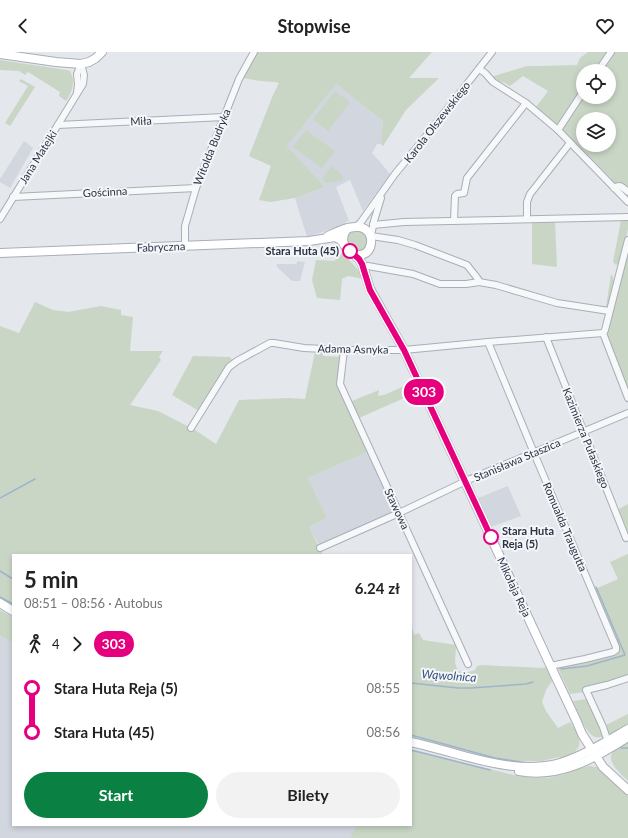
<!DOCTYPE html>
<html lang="pl">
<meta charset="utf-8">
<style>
:root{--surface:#fff;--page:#f2f2f2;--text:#222;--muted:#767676;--accent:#0b8043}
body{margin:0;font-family:Lato,sans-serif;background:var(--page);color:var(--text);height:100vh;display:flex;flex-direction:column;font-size:15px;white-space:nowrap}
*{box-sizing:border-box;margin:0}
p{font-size:13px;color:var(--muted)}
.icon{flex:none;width:22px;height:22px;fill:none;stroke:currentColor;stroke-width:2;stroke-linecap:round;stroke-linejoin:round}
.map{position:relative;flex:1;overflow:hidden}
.panel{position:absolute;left:12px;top:502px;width:400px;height:272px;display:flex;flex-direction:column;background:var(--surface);border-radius:0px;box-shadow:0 2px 6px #0003}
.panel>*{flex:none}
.badge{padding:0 8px;border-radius:13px;font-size:14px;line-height:26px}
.buttons{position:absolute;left:576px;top:12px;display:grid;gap:8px}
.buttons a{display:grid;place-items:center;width:40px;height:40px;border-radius:50%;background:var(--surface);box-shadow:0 2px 6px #0003;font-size:20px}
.map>.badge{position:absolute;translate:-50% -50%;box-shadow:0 0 0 2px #fff}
.legs{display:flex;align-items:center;gap:6px;height:44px;padding:0 12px;font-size:13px}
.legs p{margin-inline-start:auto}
.overview{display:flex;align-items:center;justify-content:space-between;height:68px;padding:0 12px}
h1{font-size:22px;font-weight:700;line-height:30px}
.primary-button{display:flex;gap:8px;margin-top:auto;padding:8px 12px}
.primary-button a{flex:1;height:46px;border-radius:24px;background:var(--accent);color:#fff;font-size:16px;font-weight:700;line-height:46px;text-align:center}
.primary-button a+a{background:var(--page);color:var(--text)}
ul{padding:0 12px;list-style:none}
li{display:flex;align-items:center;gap:14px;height:44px;font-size:15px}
li i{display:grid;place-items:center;width:6px;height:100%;margin:0 5px;background:currentColor}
li i::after{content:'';width:10px;height:10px;margin:-5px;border:3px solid;border-radius:50%;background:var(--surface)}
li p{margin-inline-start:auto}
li:first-child i{background:linear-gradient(#0000 50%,currentColor 0)}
li:last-child i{background:linear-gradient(currentColor 50%,#0000 0)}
header{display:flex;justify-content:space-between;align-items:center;height:52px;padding:0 12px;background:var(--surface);font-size:18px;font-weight:700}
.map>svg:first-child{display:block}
.built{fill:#d2d6de}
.green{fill:#c9d6c5;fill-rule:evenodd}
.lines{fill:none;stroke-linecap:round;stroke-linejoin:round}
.stream{stroke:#9fb4cc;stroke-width:1.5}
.street-casing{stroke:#a9aeb7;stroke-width:8}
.secondary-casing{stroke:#a9aeb7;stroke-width:10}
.street{stroke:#f7f8fa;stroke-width:6}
.secondary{stroke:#fff;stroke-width:8}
.line-1-casing{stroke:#fff;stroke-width:9}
.line-1{stroke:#e6007e;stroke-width:6}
.stop-1-dot{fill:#fff;stroke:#e6007e;stroke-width:2}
.labels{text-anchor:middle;stroke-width:4;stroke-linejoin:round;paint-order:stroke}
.street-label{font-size:11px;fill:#2b3445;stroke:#f4f6f9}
.stop-label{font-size:11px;font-weight:bold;fill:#2b3445;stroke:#f4f6f9;text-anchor:end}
.water-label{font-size:12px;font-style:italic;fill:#34527a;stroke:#f4f6f9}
</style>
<header><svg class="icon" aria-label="back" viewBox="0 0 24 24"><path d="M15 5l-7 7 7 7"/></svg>Stopwise<svg class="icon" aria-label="heart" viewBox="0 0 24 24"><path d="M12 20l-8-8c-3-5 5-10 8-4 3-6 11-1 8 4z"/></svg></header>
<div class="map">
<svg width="628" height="786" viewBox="0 0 628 786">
<rect width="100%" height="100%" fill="#e4e7ec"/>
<g class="built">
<path d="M336,32L383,69L381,92H377L372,101L380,110L390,122L363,159L350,128L336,135L349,169L345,170V172L320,181L307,185L295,146L325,135L287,94Z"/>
<path d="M24,89L33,96L10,136L0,130V127Z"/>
<path d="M298,209L305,210L300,229H292L277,215V212H296Z"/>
<path d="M367,400L395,460L319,493L309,475L327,466L308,426Z"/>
<path d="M508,434L521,464L491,475L478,446Z"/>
<path d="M0,583L13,592V773H409L418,786H0Z"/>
</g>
<g class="green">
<path d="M257,0H432L409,26H439L406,58L383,94L381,92L383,69L336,32L287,94L325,135L295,146L270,150L259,148L271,114L249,104L273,43L279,31L275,30L261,29L242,26Z"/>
<path d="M588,0H628V145L617,136L610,125L563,79L536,55L548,39L523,24L510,34C508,33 507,32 505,31C499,29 497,33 493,25L494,24L527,14H539L577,13L580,6ZM583,19H609V45H583ZM583,67H609V93H583Z"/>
<path d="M0,8L66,18L70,19C76,30 72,40 66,49L59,44L60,40L28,20L25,23L19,19L0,18Z"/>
<path d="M21,27L35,35L10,74L5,71L28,34L19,29Z"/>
<path d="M335,39L350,50L328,79L313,67Z"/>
<path d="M306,78L335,99L322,116L293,95Z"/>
<path d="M331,114L340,121L343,128L327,131L322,127Z"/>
<path d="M532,168L555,169L557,215L532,212Z"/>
<path d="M621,168H628V177L620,211L616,213L613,210Z"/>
<path d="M353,178L362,179L367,185L365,198L356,200L347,191L346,184L349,180Z"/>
<path d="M628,200V338L606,282Z"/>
<path d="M343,201L359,219L364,227L348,224L342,227L340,248L317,246L312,228L316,208L334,209Z"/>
<path d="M611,222C618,230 611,245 609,255H606Z"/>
<path d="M35,250L53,258L68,260L101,254L121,258V263L133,265L130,299H163L159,305L161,308L130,353L158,359L195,378L216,392L239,348L288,346L305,347L315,300H323V304L341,305L339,330L337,332L367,400L308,426L327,466L309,475L323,503H13V554L0,546V274L19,281Z"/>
<path d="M193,304L230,305L232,308L228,311L199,359L172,343Z"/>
<path d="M416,329L420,339L359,366L352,349L379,338L378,344L384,343Z"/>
<path d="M628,452V481L619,457Z"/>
<path d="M628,502V628L592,639L570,642L555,610L610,599L615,596L593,538L618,527L610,510Z"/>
<path d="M0,558L13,565V592L0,583Z"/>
<path d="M411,572L414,583L419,581L423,588L456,593L455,611L458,619L466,621L475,618L477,614L482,613L542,616L547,615L553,628L546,638L542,650L546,659L558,676L570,670C583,689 585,698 561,707L559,705L542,709H502L411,685Z"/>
<path d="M587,647L605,684C601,685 599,686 595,685C586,682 577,658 573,649Z"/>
<path d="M628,662V674L609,684L604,674Z"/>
<path d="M628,688V729C622,723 605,709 613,700C617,695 623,691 628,688Z"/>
<path d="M411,697L509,722L533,726H548L565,722L581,716L589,714L597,715L603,719L628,743V786H352L351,785L357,773H411Z"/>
</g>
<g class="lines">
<g class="stream">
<path d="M0,446L35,427"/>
<path d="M0,519L13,527"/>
<path d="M0,545L13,552"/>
<path d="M561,617L587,614L625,603L596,535"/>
<path d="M411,631L458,636H471L526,632L533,630"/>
<path d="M411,683L495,706L527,711"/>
<path d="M621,696H628"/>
<path d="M411,698L490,718"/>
</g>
<defs>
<g id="street">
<path d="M479,17L485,21L493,30L526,51L558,78L628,150"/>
<path d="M598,19L611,0"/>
<path d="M77,40L78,33L77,22L81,12"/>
<path d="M58,73L224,65"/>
<path d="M558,78L583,40"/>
<path d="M614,136C620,131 623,136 628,140"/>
<path d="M13,145L196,136"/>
<path d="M381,146L374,169L371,184L398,188L415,193L467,213L478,227L479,230"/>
<path d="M0,167L83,32L84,23L81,12"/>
<path d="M527,167V150L530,142L570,91"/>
<path d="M454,169L455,144L457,142L464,141L467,126L526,51"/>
<path d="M373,173L404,170L628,165"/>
<path d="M357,174L361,170L395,122L427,83L492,0"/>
<path d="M185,194V174L196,136L239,27L254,0"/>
<path d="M368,214L413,222L440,232H466L479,230L496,233L557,251L609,259"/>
<path d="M603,281L605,278L628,188"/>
<path d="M603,281L628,346"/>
<path d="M546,285L626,486"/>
<path d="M488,290L534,401L616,595V598L613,600L585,607L550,614"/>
<path d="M344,298L340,332L468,612"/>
<path d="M191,376L229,315L237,309L270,291H274L304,296L344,298H404L488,290L603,281"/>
<path d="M320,496L399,461L468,428L628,361"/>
<path d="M606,684L603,675L586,638L607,633L628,626"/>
</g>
<g id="secondary">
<path d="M0,2L56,10L81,12L89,10L96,6L102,0"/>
<path d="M348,176C343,181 342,186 344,193L359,207L362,212L370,237L404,298L552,617L577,670L582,682L603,715L628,738"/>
<path d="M328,184C337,180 348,174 358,175C378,176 374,209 354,202"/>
<path d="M0,201L309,189L335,185L341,188L344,192"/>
<path d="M0,551L13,559"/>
<path d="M411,690C429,694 446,699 464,704C495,712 528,720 560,711C583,704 607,689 628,677"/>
<path d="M519,719C560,727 595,706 628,685"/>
</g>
</defs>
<use href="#street" class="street-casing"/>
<use href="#secondary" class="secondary-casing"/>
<use href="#street" class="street"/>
<use href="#secondary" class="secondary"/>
</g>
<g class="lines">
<defs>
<path id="line-1" d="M350,199L359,207L362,212L370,238L404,298L491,485"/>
</defs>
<use href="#line-1" class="line-1-casing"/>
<use href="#line-1" class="line-1"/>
</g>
<g class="stop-1-dot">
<circle cx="350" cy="199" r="7"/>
<circle cx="491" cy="485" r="7"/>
</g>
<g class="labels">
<g class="street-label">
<text transform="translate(141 69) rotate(-3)" y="4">Miła</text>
<text transform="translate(437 70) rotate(-52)" y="4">Karola Olszewskiego</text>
<text transform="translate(212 95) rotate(-68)" y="4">Witolda Budryka</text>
<text transform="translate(38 105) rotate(-58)" y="4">Jana Matejki</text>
<text transform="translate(105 140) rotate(-3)" y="4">Gościnna</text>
<text transform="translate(161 195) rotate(-2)" y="4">Fabryczna</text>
<text transform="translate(353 297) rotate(1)" y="4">Adama Asnyka</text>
<text transform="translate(586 386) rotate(68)" y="4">Kazimierza Pułaskiego</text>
<text transform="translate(517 408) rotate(-23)" y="4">Stanisława Staszica</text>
<text transform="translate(397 457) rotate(65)" y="4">Stawowa</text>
<text transform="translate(565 475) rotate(67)" y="4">Romualda Traugutta</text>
<text transform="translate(514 535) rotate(65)" y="4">Mikołaja Reja</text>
</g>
<g class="stop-label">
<text x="339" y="203">Stara Huta (45)</text>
<text x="502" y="483" text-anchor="start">Stara Huta<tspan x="502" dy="13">Reja (5)</tspan></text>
</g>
<g class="water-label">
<text transform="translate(449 624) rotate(4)" y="4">Wąwolnica</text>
</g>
</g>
</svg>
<div class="buttons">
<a><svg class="icon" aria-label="locate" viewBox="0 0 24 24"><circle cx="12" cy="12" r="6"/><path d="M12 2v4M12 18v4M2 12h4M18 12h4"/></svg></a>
<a><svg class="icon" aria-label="layers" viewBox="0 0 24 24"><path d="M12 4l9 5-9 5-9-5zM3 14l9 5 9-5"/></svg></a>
</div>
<b class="badge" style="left:424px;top:340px;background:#e6007e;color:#fff">303</b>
<section class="panel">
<div class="overview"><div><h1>5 min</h1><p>08:51 – 08:56 · Autobus</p></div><b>6.24 zł</b></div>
<div class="legs"><svg class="icon" aria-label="walk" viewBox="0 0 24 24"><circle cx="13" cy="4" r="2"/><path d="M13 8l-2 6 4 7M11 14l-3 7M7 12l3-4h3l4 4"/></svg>4<svg class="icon" aria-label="forward" viewBox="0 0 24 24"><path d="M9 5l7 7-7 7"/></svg><b class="badge" style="background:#e6007e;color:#fff">303</b></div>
<ul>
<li><i style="color:#e6007e"></i><b>Stara Huta Reja (5)</b><p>08:55</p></li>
<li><i style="color:#e6007e"></i><b>Stara Huta (45)</b><p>08:56</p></li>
</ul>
<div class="primary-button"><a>Start</a><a>Bilety</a></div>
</section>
</div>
